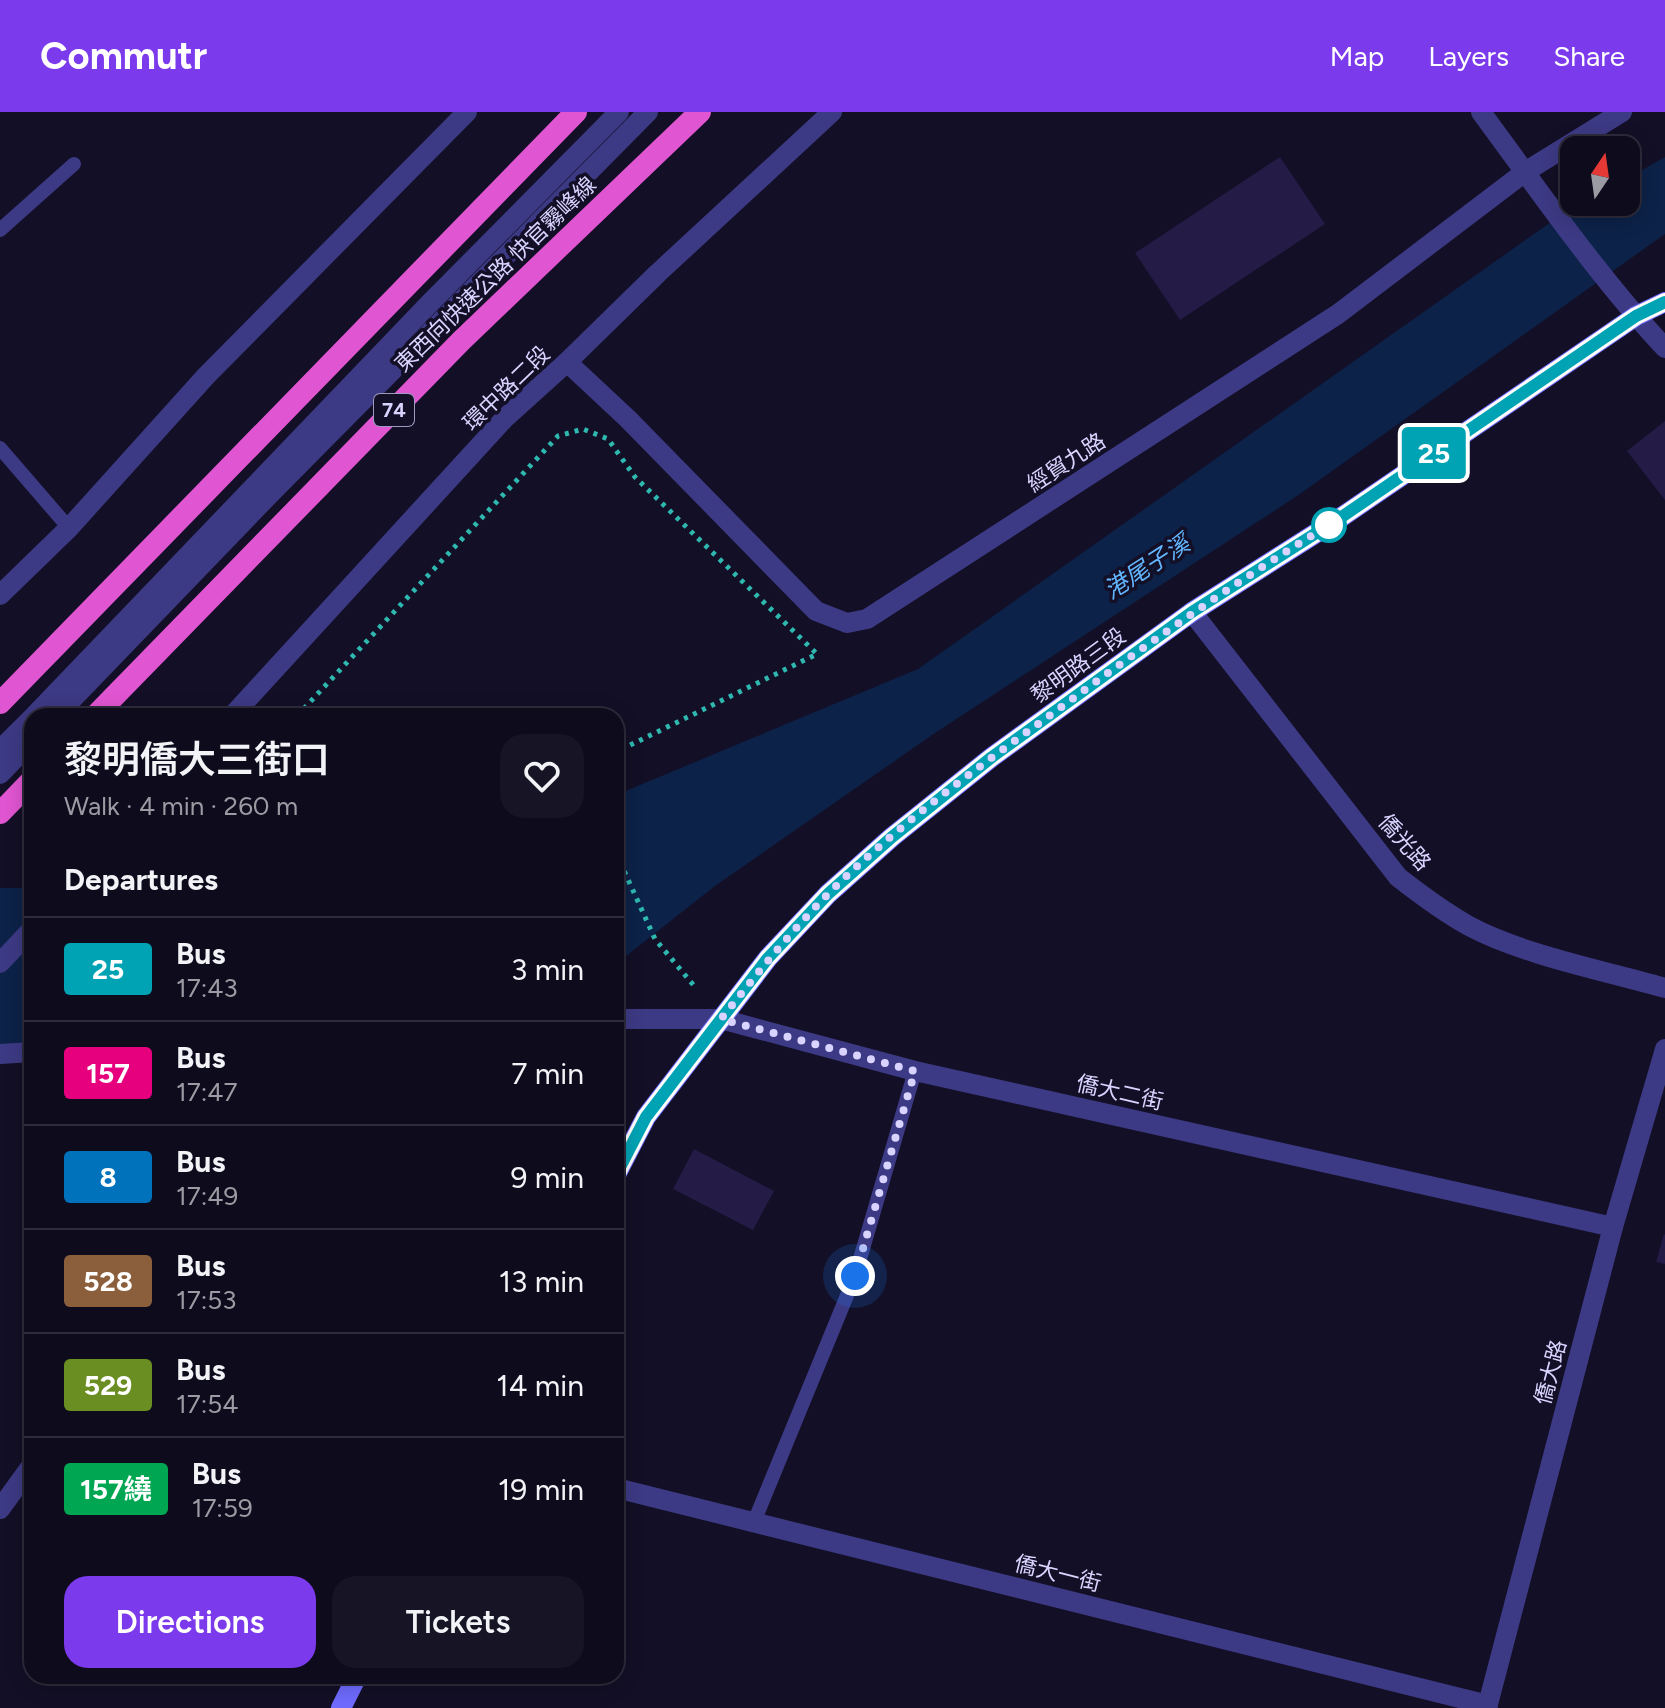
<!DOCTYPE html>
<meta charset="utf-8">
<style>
:root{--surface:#0e0b1c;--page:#171425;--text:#f1f3f6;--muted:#9b9ba3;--line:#2e2b3b;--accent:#7c3aed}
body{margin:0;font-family:Figtree,"Noto Sans TC",sans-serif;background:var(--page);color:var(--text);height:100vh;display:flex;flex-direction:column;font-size:30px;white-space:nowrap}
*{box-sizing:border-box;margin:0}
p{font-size:26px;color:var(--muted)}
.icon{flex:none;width:44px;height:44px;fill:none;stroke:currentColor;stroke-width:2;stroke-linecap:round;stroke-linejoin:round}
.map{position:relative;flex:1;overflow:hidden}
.panel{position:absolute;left:24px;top:596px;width:600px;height:976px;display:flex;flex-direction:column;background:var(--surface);border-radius:24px;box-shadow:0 4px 20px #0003,0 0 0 2px var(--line)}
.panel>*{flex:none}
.badge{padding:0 16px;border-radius:6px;font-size:28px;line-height:52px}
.needle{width:52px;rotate:13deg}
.tools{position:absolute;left:1560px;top:24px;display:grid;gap:16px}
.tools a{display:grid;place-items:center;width:80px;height:80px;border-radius:16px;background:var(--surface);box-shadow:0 4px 20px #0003,0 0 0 2px var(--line);font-size:40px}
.you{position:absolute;width:40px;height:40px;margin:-20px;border:6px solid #fff;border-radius:50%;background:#1a73e8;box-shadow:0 0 0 12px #1a73e833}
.map>.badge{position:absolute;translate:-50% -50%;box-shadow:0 0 0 4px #fff}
h2{padding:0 40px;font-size:30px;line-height:72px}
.round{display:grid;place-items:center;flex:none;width:84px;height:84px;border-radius:24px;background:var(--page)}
.head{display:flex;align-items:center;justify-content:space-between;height:136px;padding:0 40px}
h1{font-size:38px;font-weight:600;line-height:60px}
.primary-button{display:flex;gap:16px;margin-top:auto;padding:16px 40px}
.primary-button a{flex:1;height:92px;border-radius:24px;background:var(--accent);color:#fff;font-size:32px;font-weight:600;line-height:92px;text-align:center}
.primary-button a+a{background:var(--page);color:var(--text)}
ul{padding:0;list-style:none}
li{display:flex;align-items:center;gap:24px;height:104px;padding:0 40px;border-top:2px solid var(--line)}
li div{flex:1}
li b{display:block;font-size:30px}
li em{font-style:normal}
li .badge{min-width:88px;font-weight:700;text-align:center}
header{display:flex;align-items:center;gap:48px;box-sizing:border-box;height:112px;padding:0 40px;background:var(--accent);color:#fff}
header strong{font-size:38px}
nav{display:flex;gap:44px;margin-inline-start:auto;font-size:28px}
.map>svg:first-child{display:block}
.water{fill:#0c2248}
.building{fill:#241b47}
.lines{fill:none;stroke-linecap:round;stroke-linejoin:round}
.path{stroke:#2fb8b0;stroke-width:5;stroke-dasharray:4 6;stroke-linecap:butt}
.service{stroke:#3d3a85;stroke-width:14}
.minor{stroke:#3d3a85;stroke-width:20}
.tertiary{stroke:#3d3a85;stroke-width:20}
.secondary{stroke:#6f6bff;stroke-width:20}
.trunk{stroke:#e055d1;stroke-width:22}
.line-casing{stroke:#fff;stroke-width:18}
.line{stroke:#00a3b4;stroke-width:12}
.walk{stroke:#d9d4ff;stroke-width:8;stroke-dasharray:0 14.4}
.stop-dot{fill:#fff;stroke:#00a3b4;stroke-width:4}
.labels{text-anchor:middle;stroke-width:7;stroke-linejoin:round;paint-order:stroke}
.shield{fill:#130f26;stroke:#9e99be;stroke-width:2}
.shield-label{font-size:20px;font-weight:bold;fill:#d9d4ff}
.street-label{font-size:22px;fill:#d9d4ff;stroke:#130f26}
.water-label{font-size:24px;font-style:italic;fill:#62b6ff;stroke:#130f26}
</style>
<header>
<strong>Commutr</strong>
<nav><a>Map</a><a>Layers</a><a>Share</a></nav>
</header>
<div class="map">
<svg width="1665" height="1596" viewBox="0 0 1665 1596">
<rect width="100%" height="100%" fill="#130f26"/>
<g class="water">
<path d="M1665,45V122L1297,384L935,621L715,774L616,852V683L918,557L1558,105L1585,90H1626V67Z"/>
<path d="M0,776H32V932L0,943Z"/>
</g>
<g class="building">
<path d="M1280,45L1325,112L1180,208L1135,141Z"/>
<path d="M1665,309V388L1627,339Z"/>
<path d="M694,1037L774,1079L753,1118L673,1077Z"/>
<path d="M1664,1122L1665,1123V1152L1656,1150Z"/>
</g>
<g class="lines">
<g class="path">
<path d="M297,604L558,324L583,317L608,327L635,365L817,542L616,640"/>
<path d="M616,741L655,827L695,875"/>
</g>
<g class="service">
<path d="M0,118L74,52"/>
<path d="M0,336L69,416"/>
<path d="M754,1410L855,1164L915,959"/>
</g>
<g class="minor">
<path d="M1481,0C1540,80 1597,163 1665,236"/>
<path d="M567,250L628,307L816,499L847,511L867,507L1338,202L1525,60L1622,0"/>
<path d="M1192,500L1398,765C1421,783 1444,800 1469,814C1523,843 1606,859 1665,876"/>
<path d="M616,907H721L915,959L1613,1115"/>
<path d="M0,942L32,940"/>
<path d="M616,1376L1488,1593"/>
<path d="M0,1397L32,1353"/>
<path d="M1487,1596L1613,1115L1665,937"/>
</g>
<g class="tertiary">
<path d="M0,483L69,416L206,264L467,0"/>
<path d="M34,604L429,192L619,0"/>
<path d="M56,604L271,381L648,0"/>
<path d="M232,604L505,306L567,250L658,161L832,0"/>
<path d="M0,638L32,606"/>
<path d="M0,662L32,629"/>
<path d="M0,851L32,817"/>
</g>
<g class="secondary">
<path d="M616,1063L646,1005L768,846L828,782L892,725L992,645L1192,500L1343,404L1636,204L1665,190"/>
<path d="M341,1596L357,1564"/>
</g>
<g class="trunk">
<path d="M0,591L576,0"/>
<path d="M95,604L461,229L700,0"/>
<path d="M0,701L32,668"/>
</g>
</g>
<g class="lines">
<defs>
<path id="line" d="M616,1063L646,1005L768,846L828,782L892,725L992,645L1192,500L1343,404L1636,204L1665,190"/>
</defs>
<use href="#line" class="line-casing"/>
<use href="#line" class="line"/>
<path class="walk" d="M855,1164L915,959L721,907C755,864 789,822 827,783C894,716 973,659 1049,604C1140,537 1232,472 1329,413"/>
</g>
<circle class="stop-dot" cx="1329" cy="413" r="16"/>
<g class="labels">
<rect class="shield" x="374" y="282" width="40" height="32" rx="6"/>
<g class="shield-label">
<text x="394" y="305">74</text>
</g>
<g class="street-label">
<text transform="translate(495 162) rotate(-44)" y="8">東西向快速公路 快官霧峰線</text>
<text transform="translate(506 276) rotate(-44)" y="8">環中路二段</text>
<text transform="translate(1066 350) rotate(-33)" y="8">經貿九路</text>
<text transform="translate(1078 553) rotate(-36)" y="8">黎明路三段</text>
<text transform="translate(1405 730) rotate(49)" y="8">僑光路</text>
<text transform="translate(1120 980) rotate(13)" y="8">僑大二街</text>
<text transform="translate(1550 1260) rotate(-75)" y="8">僑大路</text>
<text transform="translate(1058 1461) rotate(14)" y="8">僑大一街</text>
</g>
<g class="water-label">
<text transform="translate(1147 455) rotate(-33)" y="8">港尾子溪</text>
</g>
</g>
</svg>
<div class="tools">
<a><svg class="needle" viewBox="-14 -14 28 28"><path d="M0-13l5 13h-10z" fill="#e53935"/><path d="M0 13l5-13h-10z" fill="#9b9ba3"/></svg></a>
</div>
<div class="you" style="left:855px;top:1164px"></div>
<b class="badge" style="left:1434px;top:341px;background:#00a3b4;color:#fff">25</b>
<section class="panel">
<div class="head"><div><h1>黎明僑大三街口</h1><p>Walk · 4 min · 260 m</p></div><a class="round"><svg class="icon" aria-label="heart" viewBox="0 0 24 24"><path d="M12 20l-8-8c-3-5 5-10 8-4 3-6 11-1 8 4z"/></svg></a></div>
<h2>Departures</h2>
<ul>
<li><span class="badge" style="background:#00a3b4;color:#fff">25</span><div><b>Bus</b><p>17:43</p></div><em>3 min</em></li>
<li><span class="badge" style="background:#e6007e;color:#fff">157</span><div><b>Bus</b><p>17:47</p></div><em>7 min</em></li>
<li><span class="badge" style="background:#0072bc;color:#fff">8</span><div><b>Bus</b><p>17:49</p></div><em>9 min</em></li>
<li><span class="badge" style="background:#8b5e3c;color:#fff">528</span><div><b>Bus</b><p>17:53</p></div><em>13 min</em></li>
<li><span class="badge" style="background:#6b8e23;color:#fff">529</span><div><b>Bus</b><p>17:54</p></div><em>14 min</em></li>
<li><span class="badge" style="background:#00a651;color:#fff">157繞</span><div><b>Bus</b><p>17:59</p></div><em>19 min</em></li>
</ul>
<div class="primary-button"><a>Directions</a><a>Tickets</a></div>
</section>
</div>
